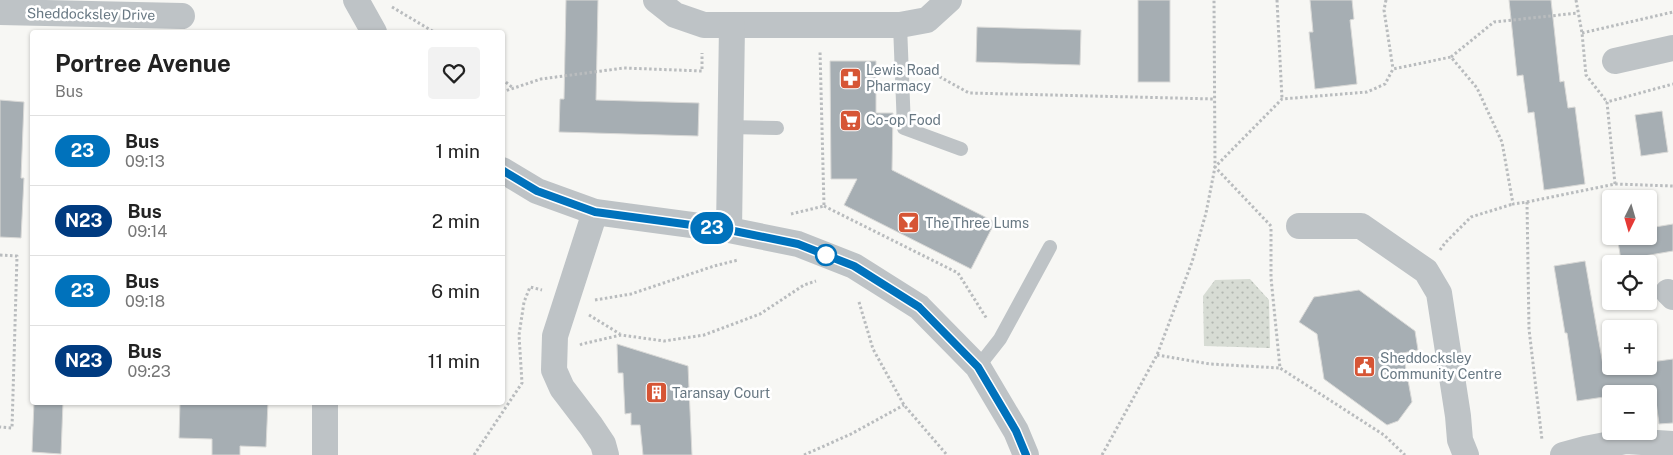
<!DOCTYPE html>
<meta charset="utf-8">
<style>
:root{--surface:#fff;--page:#f2f2f2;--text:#222;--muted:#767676;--line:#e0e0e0}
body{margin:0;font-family:"Public Sans",sans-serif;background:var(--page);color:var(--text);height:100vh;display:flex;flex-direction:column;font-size:19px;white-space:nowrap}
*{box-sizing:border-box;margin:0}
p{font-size:16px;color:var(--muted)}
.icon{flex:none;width:28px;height:28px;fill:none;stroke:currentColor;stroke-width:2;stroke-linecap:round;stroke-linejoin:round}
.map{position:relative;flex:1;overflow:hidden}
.side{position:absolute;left:30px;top:30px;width:475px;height:375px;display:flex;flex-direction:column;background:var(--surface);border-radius:5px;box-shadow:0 1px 4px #0004}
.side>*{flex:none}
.badge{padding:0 10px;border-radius:16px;font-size:18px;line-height:32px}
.needle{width:32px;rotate:185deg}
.fabs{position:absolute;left:1602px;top:190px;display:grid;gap:10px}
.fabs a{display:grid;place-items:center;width:55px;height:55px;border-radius:5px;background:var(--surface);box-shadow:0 1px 4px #0004;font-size:25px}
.map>.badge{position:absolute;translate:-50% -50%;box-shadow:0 0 0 2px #fff}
.round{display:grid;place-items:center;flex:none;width:52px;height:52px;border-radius:5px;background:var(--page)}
.headline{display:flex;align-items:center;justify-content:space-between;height:85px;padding:0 25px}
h1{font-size:24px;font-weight:700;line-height:38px}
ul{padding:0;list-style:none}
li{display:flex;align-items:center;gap:15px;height:70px;padding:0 25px;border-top:1px solid var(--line)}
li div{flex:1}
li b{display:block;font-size:19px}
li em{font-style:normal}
li .badge{min-width:55px;font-weight:700;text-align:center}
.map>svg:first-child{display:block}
.park{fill:url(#park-dots)}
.building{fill:#a6aeb3;stroke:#d9d9d7}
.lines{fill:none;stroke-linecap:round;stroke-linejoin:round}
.path{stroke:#b9bcbe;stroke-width:3;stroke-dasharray:2.5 2.5;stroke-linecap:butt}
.lane{stroke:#bec3c6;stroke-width:14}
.street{stroke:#bec3c6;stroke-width:26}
.line-casing{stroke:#fff;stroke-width:11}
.line{stroke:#0072bc;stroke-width:8}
.stop-dot{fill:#fff;stroke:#0072bc;stroke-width:2.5}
.labels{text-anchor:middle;stroke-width:5;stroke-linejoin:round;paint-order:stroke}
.street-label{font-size:14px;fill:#687883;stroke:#fff}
.poi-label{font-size:14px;fill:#687883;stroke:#fff;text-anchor:start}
</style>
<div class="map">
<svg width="1673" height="455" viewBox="0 0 1673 455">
<defs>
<pattern id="park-dots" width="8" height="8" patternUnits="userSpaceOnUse" patternTransform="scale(1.25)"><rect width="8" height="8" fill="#d7dcd4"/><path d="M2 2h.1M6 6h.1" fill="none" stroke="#b2b7b1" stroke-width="1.8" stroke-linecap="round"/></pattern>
</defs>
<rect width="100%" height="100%" fill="#f7f7f4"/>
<path class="park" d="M1250,279L1269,300L1270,348L1204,346L1203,296L1215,280Z"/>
<g class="building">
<path d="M566,0H598L596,100L699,103L698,136L559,132L560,99H564Z"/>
<rect x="1138" y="0" width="32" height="82"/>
<path d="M1310,0H1352L1354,19L1350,20L1357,84L1315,89L1309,32H1313Z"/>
<path d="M1509,0H1551L1560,82L1564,81L1568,108L1575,107L1585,184L1544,190L1534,112L1528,113L1523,75L1517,76Z"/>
<path d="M977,27L1081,30L1080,65L976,62Z"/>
<path d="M830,61H876V113H893L892,170L995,222L971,269L844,205L857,179H831Z"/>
<path d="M0,100L24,102L21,178H24L21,238L0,237Z"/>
<path d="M1662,111L1668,152L1641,156L1635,115Z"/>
<path d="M1673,224V251L1621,260L1617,236H1649V228Z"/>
<path d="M1585,261L1603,365H1606V366H1652L1651,362L1673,359V423L1659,424L1655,394H1611V400V396L1577,401L1567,333H1565L1554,266Z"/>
<path d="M1359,290L1415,331L1418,350L1403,353L1412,402L1398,421L1387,425L1324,379L1317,334L1299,322L1314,297Z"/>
<path d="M617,344L688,366L692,455H643L640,425H631V413L625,414L623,373H618Z"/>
<path d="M34,402H63L61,454L32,452Z"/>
<path d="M180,402H268L266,447L240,446V455H212V439L179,438Z"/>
</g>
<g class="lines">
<g class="path">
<path d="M1277,0L1282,99"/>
<path d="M1386,0L1384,10L1393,69"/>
<path d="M1576,0L1582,33L1586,75L1607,102"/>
<path d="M392,7L434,32"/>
<path d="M1582,33L1673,12"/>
<path d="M1451,57L1494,22L1578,13"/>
<path d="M922,67L969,93L1215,99"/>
<path d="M502,79L513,88"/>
<path d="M502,92L541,79L624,68L702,71V53"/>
<path d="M1615,184L1607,102L1673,84"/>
<path d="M1527,202L1615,184L1673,186"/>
<path d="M824,206L958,273L987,319"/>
<path d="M791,214L824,206L820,51"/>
<path d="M1271,226L1215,167L1282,99L1367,92L1385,84L1393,69L1451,57L1477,88L1502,142L1513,204L1527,202L1529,329L1542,440"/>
<path d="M1271,229V278L1280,368L1384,435L1405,455"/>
<path d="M1440,250L1445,243L1471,217L1513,204"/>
<path d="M0,255L17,256L12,428L0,427"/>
<path d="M595,300L631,294L714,266L738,260"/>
<path d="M859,302L873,349L904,405L947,455"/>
<path d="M589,315L620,334"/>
<path d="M580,345L582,344L621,335L664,341L704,335L760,314L804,285L816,281"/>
<path d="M1157,355L1210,364L1280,368"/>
<path d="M474,455L522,383L519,335L524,302L530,287L542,290"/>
<path d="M804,455L851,434L904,405"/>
<path d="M1102,455L1157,355L1192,262L1206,213L1215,167L1214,0"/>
</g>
<g class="lane">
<path d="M900,25L904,128L961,149"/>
<path d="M730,127L777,128"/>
<path d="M978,367L1000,339L1050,247"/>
</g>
<g class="street">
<path d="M356,0L374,32"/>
<path d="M656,0L675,15L704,25H900L927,20L949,0"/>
<path d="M0,12L182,16"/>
<path d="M1615,61L1673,48"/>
<path d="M502,170L537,191L595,212L729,230L798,244L854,266L919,307L978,367L1016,431L1026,455"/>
<path d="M595,212L555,336L554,370L562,388L591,426L603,444L606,455"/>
<path d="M1299,226H1361L1426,271L1439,293L1458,416L1460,440L1466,455"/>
<path d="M729,230L732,25"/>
<path d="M1668,292L1673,297"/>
<path d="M325,455V402"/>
<path d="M1563,455L1585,449L1626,441L1673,444"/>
</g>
</g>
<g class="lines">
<defs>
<path id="line" d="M502,170L537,191L595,212L729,230L798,244L854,266L919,307L978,367L1016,431L1026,455"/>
</defs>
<use href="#line" class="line-casing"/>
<use href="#line" class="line"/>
</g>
<defs>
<symbol id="pharmacy-square" viewBox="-11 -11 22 22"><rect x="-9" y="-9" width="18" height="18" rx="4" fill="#d65535" stroke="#fff"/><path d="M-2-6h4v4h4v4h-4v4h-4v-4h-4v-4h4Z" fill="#fff"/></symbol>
<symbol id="supermarket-square" viewBox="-11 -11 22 22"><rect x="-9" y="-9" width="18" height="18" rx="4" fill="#d65535" stroke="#fff"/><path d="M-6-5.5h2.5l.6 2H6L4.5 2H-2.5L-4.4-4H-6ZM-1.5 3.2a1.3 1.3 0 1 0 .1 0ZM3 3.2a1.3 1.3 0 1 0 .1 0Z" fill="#fff"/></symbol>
<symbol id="bar-square" viewBox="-11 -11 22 22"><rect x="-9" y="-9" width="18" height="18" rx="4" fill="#d65535" stroke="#fff"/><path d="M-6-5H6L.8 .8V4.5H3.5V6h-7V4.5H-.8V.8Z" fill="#fff"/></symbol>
<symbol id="civic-square" viewBox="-11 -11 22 22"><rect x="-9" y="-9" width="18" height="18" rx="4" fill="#d65535" stroke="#fff"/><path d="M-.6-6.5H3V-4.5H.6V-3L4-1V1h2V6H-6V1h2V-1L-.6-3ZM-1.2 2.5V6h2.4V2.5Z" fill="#fff"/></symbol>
<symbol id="building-square" viewBox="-11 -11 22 22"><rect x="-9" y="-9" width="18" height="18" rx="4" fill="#d65535" stroke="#fff"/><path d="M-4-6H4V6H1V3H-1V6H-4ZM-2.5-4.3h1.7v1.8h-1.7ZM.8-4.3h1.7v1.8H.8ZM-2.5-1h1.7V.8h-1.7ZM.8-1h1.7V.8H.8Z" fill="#fff"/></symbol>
</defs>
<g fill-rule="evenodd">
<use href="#pharmacy-square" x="838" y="66" width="25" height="25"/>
<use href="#supermarket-square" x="838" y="108" width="25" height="25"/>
<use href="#bar-square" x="896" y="210" width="25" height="25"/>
<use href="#civic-square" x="1352" y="354" width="25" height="25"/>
<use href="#building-square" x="644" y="380" width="25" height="25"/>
</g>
<circle class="stop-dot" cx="826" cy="255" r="10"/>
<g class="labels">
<g class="street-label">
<text transform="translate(91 14) rotate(1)" y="5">Sheddocksley Drive</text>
</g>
<g class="poi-label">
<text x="866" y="75">Lewis Road<tspan x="866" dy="16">Pharmacy</tspan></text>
<text x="866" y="125">Co-op Food</text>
<text x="925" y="228">The Three Lums</text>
<text x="1380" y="363">Sheddocksley<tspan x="1380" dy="16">Community Centre</tspan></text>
<text x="672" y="398">Taransay Court</text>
</g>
</g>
</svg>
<div class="fabs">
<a><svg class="needle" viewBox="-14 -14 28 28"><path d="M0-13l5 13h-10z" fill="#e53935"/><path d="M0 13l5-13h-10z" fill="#767676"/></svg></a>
<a><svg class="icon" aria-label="locate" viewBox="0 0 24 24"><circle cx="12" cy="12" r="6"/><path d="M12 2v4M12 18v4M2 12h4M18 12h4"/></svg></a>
<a>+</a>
<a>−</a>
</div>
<b class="badge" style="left:712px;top:228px;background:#0072bc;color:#fff">23</b>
<section class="side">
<div class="headline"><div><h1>Portree Avenue</h1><p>Bus</p></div><a class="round"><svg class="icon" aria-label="heart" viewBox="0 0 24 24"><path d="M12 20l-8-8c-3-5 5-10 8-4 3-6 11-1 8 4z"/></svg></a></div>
<ul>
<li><span class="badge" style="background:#0072bc;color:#fff">23</span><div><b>Bus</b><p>09:13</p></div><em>1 min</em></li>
<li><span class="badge" style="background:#003b80;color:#fff">N23</span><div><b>Bus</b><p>09:14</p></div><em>2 min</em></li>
<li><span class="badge" style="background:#0072bc;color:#fff">23</span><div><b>Bus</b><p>09:18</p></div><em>6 min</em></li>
<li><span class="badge" style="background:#003b80;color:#fff">N23</span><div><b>Bus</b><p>09:23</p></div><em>11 min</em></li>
</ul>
</section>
</div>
